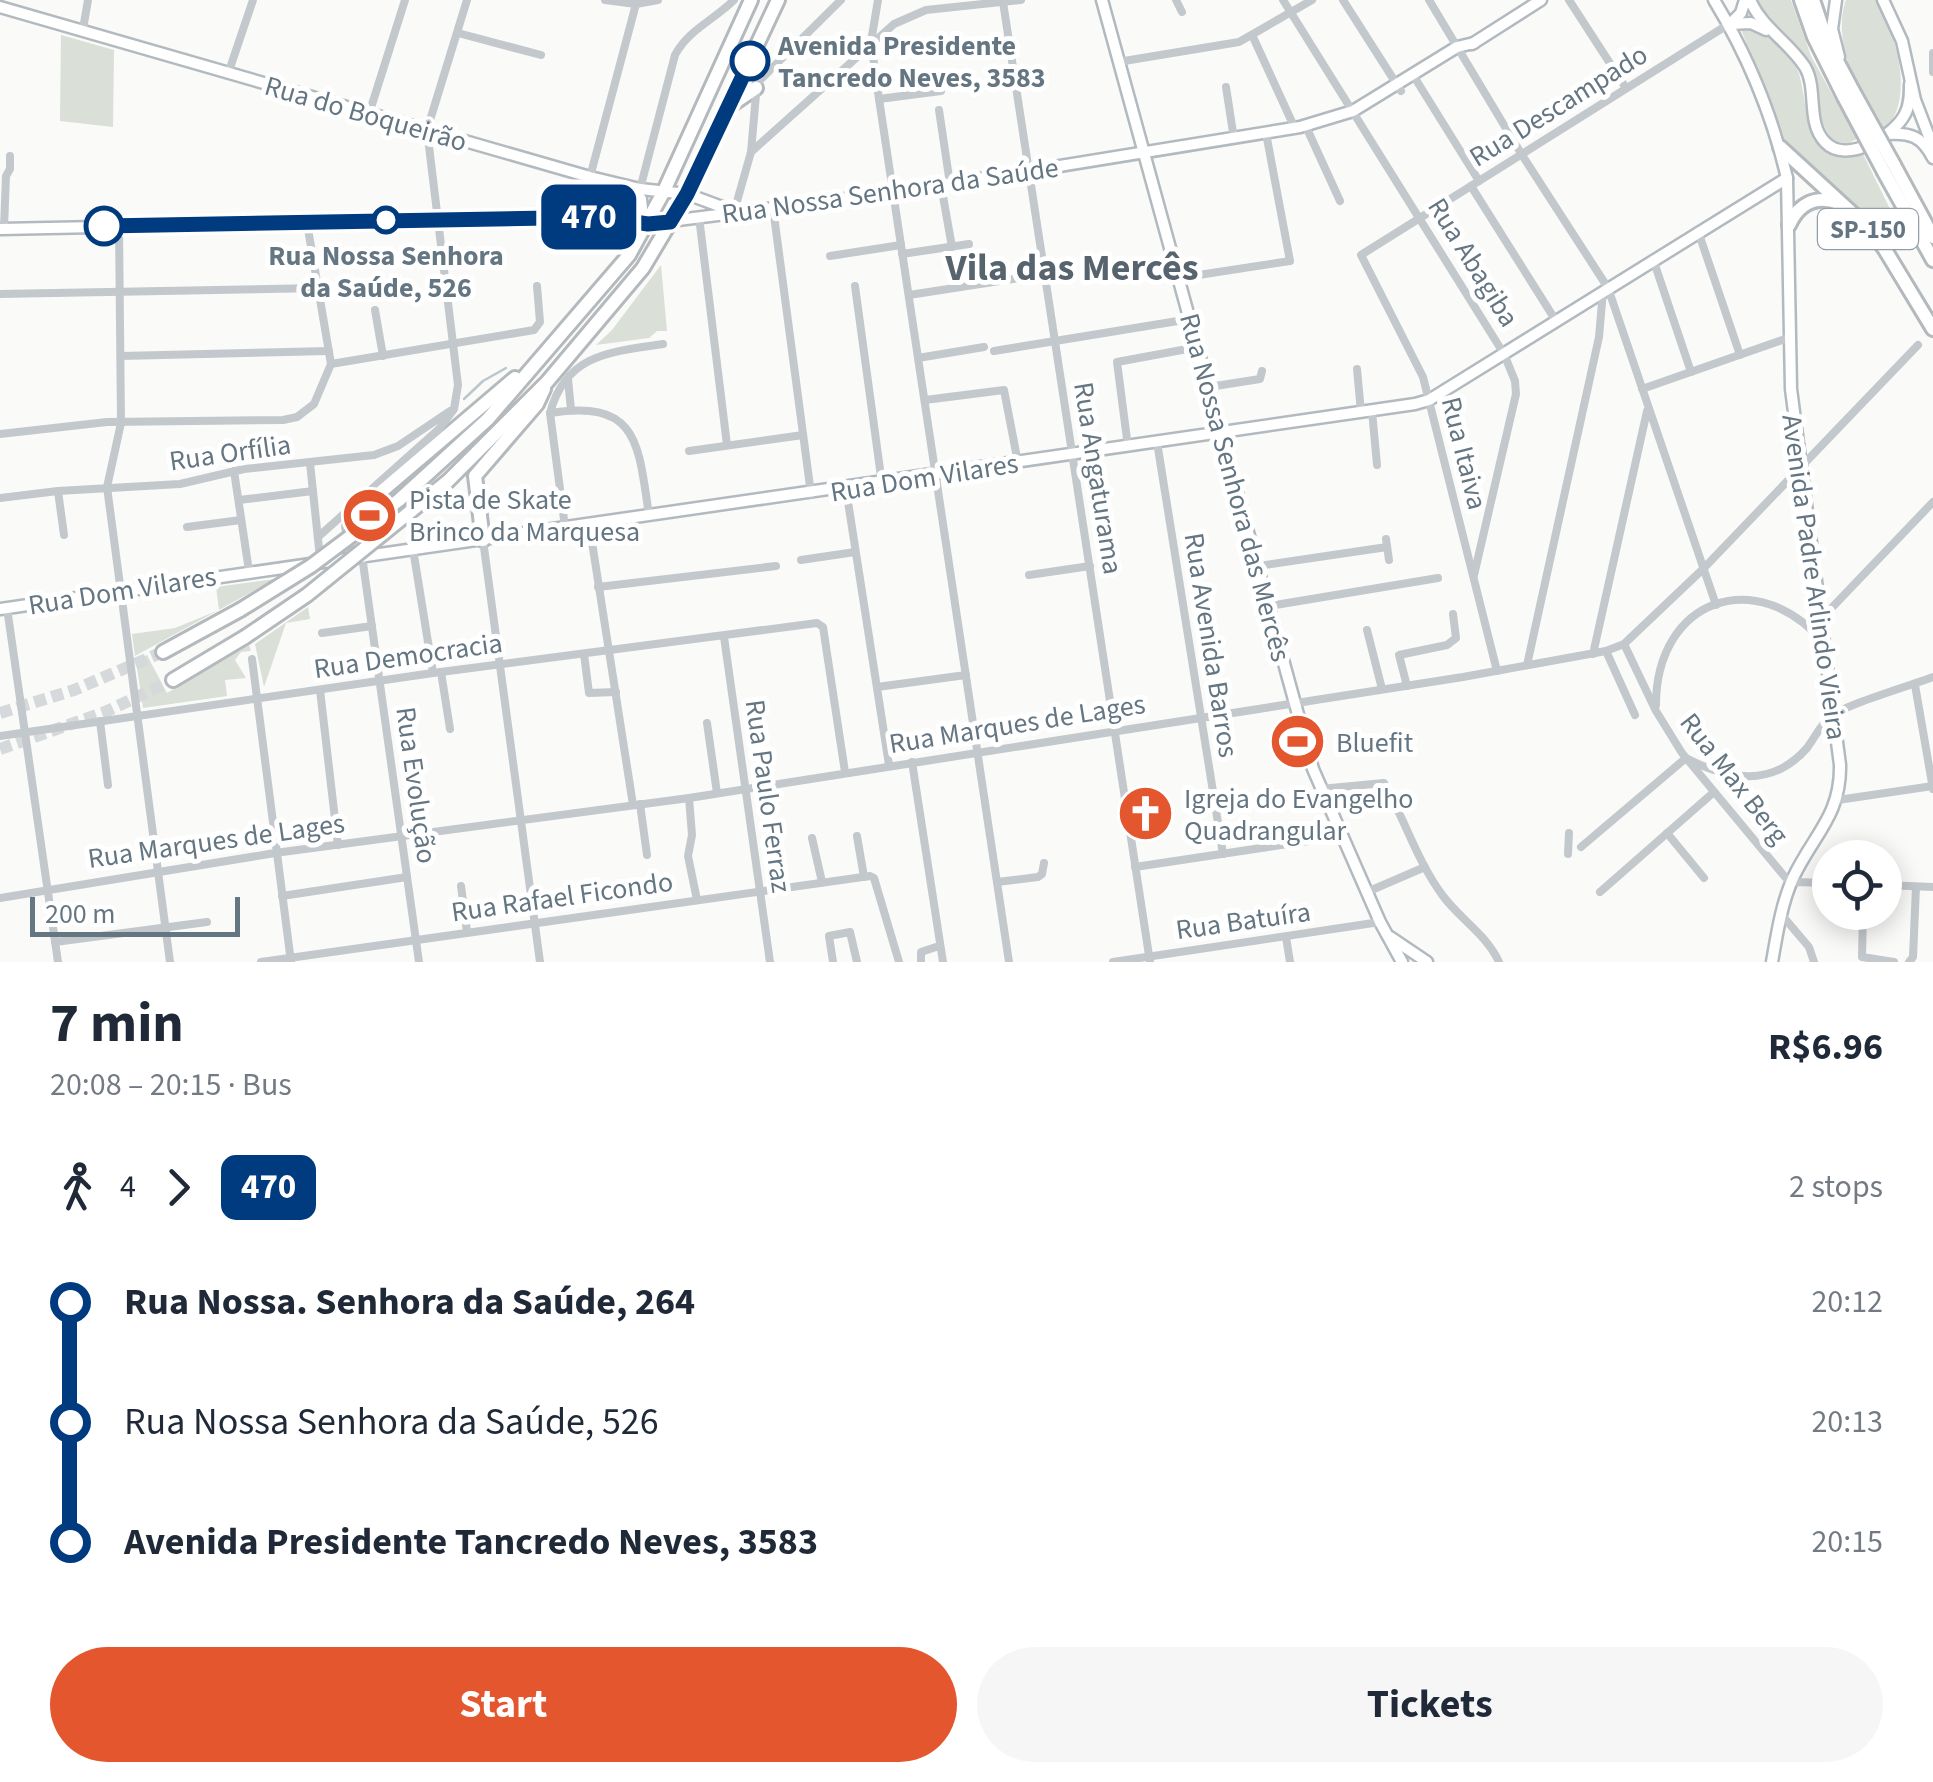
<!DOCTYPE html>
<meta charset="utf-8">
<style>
:root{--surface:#fff;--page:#f6f6f7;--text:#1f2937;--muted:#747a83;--accent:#e4572e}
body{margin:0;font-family:"Source Sans 3",sans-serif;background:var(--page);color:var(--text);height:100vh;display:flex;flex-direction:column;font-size:38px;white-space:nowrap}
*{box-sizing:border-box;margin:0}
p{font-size:32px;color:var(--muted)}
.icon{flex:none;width:55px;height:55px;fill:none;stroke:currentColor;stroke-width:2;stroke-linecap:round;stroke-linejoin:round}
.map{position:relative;height:962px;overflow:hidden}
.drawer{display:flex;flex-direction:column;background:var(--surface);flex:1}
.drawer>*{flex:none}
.badge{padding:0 20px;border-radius:15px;font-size:35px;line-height:65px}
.controls{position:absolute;left:1812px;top:840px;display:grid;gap:20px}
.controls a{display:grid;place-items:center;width:90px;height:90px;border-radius:50%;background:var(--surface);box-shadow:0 5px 25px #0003;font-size:50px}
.scale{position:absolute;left:30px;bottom:25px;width:210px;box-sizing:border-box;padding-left:10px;border:5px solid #657683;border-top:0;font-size:28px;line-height:35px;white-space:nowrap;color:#657683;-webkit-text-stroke:8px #fff;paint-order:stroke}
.map>.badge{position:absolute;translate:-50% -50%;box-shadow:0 0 0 5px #fff}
.legs{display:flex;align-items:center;gap:15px;height:110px;padding:0 50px;font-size:32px}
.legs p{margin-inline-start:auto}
.headline{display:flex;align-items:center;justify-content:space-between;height:170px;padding:0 50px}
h1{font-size:55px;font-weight:700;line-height:75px}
.button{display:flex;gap:20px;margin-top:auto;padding:20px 50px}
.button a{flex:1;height:115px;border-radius:60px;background:var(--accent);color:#fff;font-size:40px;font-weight:700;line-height:115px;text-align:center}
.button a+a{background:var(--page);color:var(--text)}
ul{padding:0 50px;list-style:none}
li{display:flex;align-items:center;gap:35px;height:120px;font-size:38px}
li i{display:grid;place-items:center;width:15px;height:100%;margin:0 12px;background:currentColor}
li i::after{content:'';width:25px;height:25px;margin:-12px;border:8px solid;border-radius:50%;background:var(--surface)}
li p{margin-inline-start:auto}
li:first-child i{background:linear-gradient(#0000 50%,currentColor 0)}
li:last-child i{background:linear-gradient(currentColor 50%,#0000 0)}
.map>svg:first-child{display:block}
.green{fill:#dadfd7}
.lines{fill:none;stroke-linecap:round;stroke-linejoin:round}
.stream{stroke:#bbc7cb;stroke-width:2.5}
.highway-tunnel{stroke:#d5d9db;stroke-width:12;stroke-dasharray:12 6;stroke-linecap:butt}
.secondary-casing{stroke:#b3babf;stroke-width:15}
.highway-casing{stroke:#b4b9bd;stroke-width:18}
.street{stroke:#c3c8cc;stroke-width:8}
.secondary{stroke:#fff;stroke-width:10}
.highway{stroke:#fff;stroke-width:12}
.highway-bridge-casing{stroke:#b4b9bd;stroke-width:18;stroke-linecap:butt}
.highway-bridge{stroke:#fff;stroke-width:12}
.line-1-casing{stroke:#fff;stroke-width:22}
.line-1{stroke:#003b80;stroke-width:15}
.stop-1-dot{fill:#fff;stroke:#003b80;stroke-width:5}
.labels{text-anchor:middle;stroke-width:10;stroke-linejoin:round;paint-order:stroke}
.shield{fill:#fff;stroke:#939fa8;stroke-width:2.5}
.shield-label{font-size:25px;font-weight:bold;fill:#657683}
.stop-label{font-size:28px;font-weight:bold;fill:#657683;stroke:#fff;text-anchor:start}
.street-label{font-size:28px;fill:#657683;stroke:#fff}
.poi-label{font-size:28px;fill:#657683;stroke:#fff;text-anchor:start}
.district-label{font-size:38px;font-weight:bold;fill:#57646e;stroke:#fff}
</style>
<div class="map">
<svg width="1933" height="962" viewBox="0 0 1933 962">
<rect width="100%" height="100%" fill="#fafaf8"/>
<g class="green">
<path d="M1755,0H1791L1811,56L1857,139L1847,144L1831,140L1820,118L1811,69L1777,32Z"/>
<path d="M1846,0H1876C1896,32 1917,104 1882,131C1859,99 1831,39 1846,0Z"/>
<path d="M1740,27C1752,26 1759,30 1769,37C1781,45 1795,60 1799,74C1811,115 1800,164 1862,152L1894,217L1873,225L1853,203L1784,147L1773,109Z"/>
<path d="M61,35L114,50L113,127L60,121Z"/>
<path d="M661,265L667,331H657L649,338L596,345L612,330Z"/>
<path d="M275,579L135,656L132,634L175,628L219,610L216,587Z"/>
<path d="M308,607L310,619L286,623L264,687L255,644Z"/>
<path d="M249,645L251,651L241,652L235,660L246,678L225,680L227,696L143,708L136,661L147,655L167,693Z"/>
</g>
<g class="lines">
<path class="stream" d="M464,399L483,381L506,368"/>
<g class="highway-tunnel">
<path d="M0,713L74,690L163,652"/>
<path d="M0,749L105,712L173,680"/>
</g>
<defs>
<g id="secondary">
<path d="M1102,0L1313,769L1380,922L1402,962"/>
<path d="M1714,0C1748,56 1772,114 1787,178L1791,389L1840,765C1841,816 1813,835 1793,878C1781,905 1777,934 1772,962"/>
<path d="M1750,0C1762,28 1789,42 1805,67C1818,89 1806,122 1825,142C1846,165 1894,136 1905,114C1910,105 1910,94 1910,84"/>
<path d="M1836,0L1832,29L1839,57"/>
<path d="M1883,0L1902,41L1915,100L1933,147"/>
<path d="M0,7L590,177L640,189L687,194L733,211"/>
<path d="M1729,24L1751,23L1766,30"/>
<path d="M1730,24L1741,13L1745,0"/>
<path d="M1472,44L1541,0"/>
<path d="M1887,134C1911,132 1922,137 1933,158"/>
<path d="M621,215L642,209L641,199L630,189"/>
<path d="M0,229L572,217C605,217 638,225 670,221L893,193L1300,127L1353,111L1457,47L1474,43"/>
<path d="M0,609L1415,404L1429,400L1787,178"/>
<path d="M1390,937L1427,962"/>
</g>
<g id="highway">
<path d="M1801,0L1814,37L1844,97"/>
<path d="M1813,0L1827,42L1853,91"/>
<path d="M734,103L756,88"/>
<path d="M1780,147L1864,224L1884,248L1933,329"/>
<path d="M1894,165L1933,237"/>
<path d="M1884,172L1933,260"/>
<path d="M624,220L630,234V251"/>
<path d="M1789,225C1799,203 1817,195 1839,203"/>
<path d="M399,500L488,419L629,255L664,191L751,0"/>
<path d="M411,511L448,481L547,382L643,268L687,194L778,0"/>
<path d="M483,540L475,476L537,404L544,389"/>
<path d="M362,556L355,526L362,508L515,378"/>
<path d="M163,652L240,610"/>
<path d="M173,680L245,637"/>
</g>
</defs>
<use href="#secondary" class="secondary-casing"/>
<use href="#highway" class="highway-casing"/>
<g class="street">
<path d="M605,0L636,4L658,0"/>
<path d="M878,0L871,42L879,99L1009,962"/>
<path d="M1176,0L1182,12"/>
<path d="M1283,0L1504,354L1515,381L1516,394L1474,575"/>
<path d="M1343,0L1401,91"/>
<path d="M1429,0L1522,155L1608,288L1716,605"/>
<path d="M1569,0L1626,88"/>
<path d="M1003,2L1150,962"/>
<path d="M83,29L88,0"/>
<path d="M458,33L541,55"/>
<path d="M1253,37L1292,122"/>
<path d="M1933,53V72"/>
<path d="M1118,62L1239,42L1312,0"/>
<path d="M228,74L253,0"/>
<path d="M1413,75L1479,181"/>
<path d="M1226,87L1234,139"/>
<path d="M879,99L941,91"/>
<path d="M939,110L950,184"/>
<path d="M369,114L405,0"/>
<path d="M1308,131L1340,201"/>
<path d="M751,152L894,24L926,10L1021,0"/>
<path d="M590,177L636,4"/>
<path d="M941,185L952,247"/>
<path d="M1471,186L1556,321"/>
<path d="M640,189L675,55C688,30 714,20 734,0"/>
<path d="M773,208L811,494"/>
<path d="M734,212L751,152L757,83L841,0"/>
<path d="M699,217L727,445"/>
<path d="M119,226L121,423L107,487L170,962"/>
<path d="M4,228L6,176L10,169V156"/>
<path d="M1698,231L1740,355"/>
<path d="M902,254L969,244"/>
<path d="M830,256L901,245"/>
<path d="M1653,259L1691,372"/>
<path d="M1179,278L1290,261L1266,133"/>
<path d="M855,286L882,484"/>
<path d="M0,294L319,288"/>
<path d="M909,295L1046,274"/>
<path d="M375,310L383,356"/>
<path d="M994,351L1190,319"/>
<path d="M121,356L329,351"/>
<path d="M918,358L984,347"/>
<path d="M331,364L534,330L540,322L537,286"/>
<path d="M1357,369L1361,412"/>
<path d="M568,379L571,410"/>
<path d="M1209,387L1260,379L1262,371"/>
<path d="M1642,389L1788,338"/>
<path d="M925,400L1004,390L1018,463"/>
<path d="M1372,411L1377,465"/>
<path d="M550,413C639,399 638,444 649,515"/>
<path d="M0,434L107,422L283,420L297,417L314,404L331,364L307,223"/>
<path d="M1157,442L1223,854"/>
<path d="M1128,447L1117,362L1198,347"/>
<path d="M689,451L803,435"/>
<path d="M310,463L320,558"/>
<path d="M234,471L249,571"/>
<path d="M846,489L889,765"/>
<path d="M58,491L64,535"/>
<path d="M0,498L58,491L180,484L244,469L374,455L398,446L450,411"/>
<path d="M239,500L313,491"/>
<path d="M349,510L345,527L351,557"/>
<path d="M589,523L633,805"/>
<path d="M187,527L241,520"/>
<path d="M565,527L550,413C566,353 612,352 663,344"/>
<path d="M318,537L439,429L454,409L458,385L427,130L467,0"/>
<path d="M1386,539L1389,560"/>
<path d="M483,540L540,962"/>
<path d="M413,549L433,673"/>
<path d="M362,556L419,962"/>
<path d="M801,560L855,552"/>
<path d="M1258,566L1387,547"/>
<path d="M1029,575L1090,566"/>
<path d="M598,587L776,566"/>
<path d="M1269,606L1438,578"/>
<path d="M7,608L58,962"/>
<path d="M1821,619L1933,502"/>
<path d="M1367,630L1382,689"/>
<path d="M322,633L372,626"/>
<path d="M724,637L770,962"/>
<path d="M1624,644L1656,711L1682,753L1785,877L1791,882L1830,883"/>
<path d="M1606,651L1635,715"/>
<path d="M584,654L589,693L616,692"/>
<path d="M1593,654L1647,411"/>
<path d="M252,659L291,962"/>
<path d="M1527,665L1599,337L1603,291"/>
<path d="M1497,671L1423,377L1361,255L1729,24"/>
<path d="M441,672L450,729"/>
<path d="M1915,685L1933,789"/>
<path d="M1407,686L1399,655L1447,645L1456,638L1453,614"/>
<path d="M877,687L966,675"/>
<path d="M320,690L338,845"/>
<path d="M1656,705C1656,599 1757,563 1825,644"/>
<path d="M100,721L108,785"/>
<path d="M707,723L717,793"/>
<path d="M0,736L433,673L817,623L823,627L845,772"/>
<path d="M912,762L943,962"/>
<path d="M1320,789L1384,783C1405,820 1417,861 1443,896C1460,919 1487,935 1499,962"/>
<path d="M689,798L692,835L688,856L697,900"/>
<path d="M1838,800L1933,786"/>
<path d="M640,804L647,855"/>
<path d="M1667,833L1704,878"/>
<path d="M857,836L864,877"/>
<path d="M812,838L822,882"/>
<path d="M1581,847L1686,758C1728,780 1772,788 1807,748C1814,739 1821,724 1830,717C1846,704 1910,686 1933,677"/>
<path d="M1568,854L1569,833"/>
<path d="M1135,867L1341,836"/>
<path d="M997,882L1038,877L1042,874L1044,863"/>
<path d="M1885,885L1933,887"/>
<path d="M461,886L467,932"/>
<path d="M1367,892L1425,867"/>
<path d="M1600,892L1714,792"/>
<path d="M282,896L407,877"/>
<path d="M0,898L275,853L689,798L1463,677L1606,651L1624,644L1703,569L1918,345"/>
<path d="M1863,912L1862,957L1894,962"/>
<path d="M1781,914L1809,947L1814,962"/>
<path d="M1286,937L1290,962"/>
<path d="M55,942L207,922"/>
<path d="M261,962L870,876L874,878L899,962"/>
<path d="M833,962L829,936L850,932L857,962"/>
<path d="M921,962V952L939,946"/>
<path d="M1113,962L1380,922"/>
<path d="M1909,962L1913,957L1916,887"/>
</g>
<use href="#secondary" class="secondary"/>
<use href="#highway" class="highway"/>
<defs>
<g id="highway-bridge">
<path d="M1853,91L1894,165"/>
<path d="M1844,97L1884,172"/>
<path d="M240,610L311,566L399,500"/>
<path d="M245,637L307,595L411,511"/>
</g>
</defs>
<use href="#highway-bridge" class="highway-bridge-casing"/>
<use href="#highway-bridge" class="highway-bridge"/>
</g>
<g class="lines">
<defs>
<path id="line-1" d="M104,226L600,217L648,224L670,222L687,194L750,61"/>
</defs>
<use href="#line-1" class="line-1-casing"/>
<use href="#line-1" class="line-1"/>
</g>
<defs>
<symbol id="stadium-disc" viewBox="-11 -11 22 22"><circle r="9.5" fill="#e4572e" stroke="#fff"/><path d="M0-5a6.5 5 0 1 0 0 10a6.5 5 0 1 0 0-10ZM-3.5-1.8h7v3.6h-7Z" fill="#fff"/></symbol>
<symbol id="church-disc" viewBox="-11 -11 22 22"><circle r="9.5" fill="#e4572e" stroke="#fff"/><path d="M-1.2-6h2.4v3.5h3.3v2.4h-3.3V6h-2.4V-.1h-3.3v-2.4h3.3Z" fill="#fff"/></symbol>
</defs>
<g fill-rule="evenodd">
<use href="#stadium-disc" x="338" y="484" width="63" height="63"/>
<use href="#stadium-disc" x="1266" y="710" width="63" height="63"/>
<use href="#church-disc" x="1114" y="782" width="63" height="63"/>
</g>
<g class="stop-1-dot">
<circle cx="750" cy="61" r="18"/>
<circle cx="386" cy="220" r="12"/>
<circle cx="104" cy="226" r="18"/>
</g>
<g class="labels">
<rect class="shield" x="1818" y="209" width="100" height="40" rx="8"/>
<g class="shield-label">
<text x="1868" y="238">SP-150</text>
</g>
<g class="stop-label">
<text x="778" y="55">Avenida Presidente<tspan x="778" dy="32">Tancredo Neves, 3583</tspan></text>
<text x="386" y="265" text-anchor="middle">Rua Nossa Senhora<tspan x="386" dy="32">da Saúde, 526</tspan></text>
</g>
<g class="street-label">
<text transform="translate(1558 105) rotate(-32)" y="10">Rua Descampado</text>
<text transform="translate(366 113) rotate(16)" y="10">Rua do Boqueirão</text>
<text transform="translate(890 190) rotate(-8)" y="10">Rua Nossa Senhora da Saúde</text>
<text transform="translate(1474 262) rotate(58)" y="10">Rua Abagiba</text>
<text transform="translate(230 452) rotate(-8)" y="10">Rua Orfília</text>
<text transform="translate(1465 453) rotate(76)" y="10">Rua Itaiva</text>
<text transform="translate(924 477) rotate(-9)" y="10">Rua Dom Vilares</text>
<text transform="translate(1099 478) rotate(81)" y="10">Rua Angaturama</text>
<text transform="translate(1236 487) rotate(75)" y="10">Rua Nossa Senhora das Mercês</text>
<text transform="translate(1815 577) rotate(82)" y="10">Avenida Padre Arlindo Vieira</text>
<text transform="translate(122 590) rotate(-9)" y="10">Rua Dom Vilares</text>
<text transform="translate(1212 645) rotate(81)" y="10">Rua Avenida Barros</text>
<text transform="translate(408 655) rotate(-8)" y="10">Rua Democracia</text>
<text transform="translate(1017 723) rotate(-9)" y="10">Rua Marques de Lages</text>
<text transform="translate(1735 778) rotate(52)" y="10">Rua Max Berg</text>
<text transform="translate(417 785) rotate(82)" y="10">Rua Evolução</text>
<text transform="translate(769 796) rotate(82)" y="10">Rua Paulo Ferraz</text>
<text transform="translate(216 840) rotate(-8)" y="10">Rua Marques de Lages</text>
<text transform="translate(562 896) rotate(-8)" y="10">Rua Rafael Ficondo</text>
<text transform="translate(1243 920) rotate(-8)" y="10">Rua Batuíra</text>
</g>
<g class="poi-label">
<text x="409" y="509">Pista de Skate<tspan x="409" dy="32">Brinco da Marquesa</tspan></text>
<text x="1336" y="752">Bluefit</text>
<text x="1184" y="808">Igreja do Evangelho<tspan x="1184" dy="32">Quadrangular</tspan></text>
</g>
<g class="district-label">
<text x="1072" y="280">Vila das Mercês</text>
</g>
</g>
</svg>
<div class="controls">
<a><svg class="icon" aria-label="locate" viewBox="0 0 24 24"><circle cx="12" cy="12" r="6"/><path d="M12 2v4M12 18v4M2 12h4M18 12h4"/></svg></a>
</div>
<div class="scale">200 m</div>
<b class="badge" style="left:589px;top:217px;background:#003b80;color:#fff">470</b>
</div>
<section class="drawer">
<div class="headline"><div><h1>7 min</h1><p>20:08 – 20:15 · Bus</p></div><b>R$6.96</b></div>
<div class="legs"><svg class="icon" aria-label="walk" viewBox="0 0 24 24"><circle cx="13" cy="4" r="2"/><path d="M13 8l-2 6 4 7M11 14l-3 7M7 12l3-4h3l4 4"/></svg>4<svg class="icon" aria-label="forward" viewBox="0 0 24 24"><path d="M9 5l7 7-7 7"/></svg><b class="badge" style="background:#003b80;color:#fff">470</b><p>2 stops</p></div>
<ul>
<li><i style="color:#003b80"></i><b>Rua Nossa. Senhora da Saúde, 264</b><p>20:12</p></li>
<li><i style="color:#003b80"></i><span>Rua Nossa Senhora da Saúde, 526</span><p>20:13</p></li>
<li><i style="color:#003b80"></i><b>Avenida Presidente Tancredo Neves, 3583</b><p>20:15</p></li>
</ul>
<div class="button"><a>Start</a><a>Tickets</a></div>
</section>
